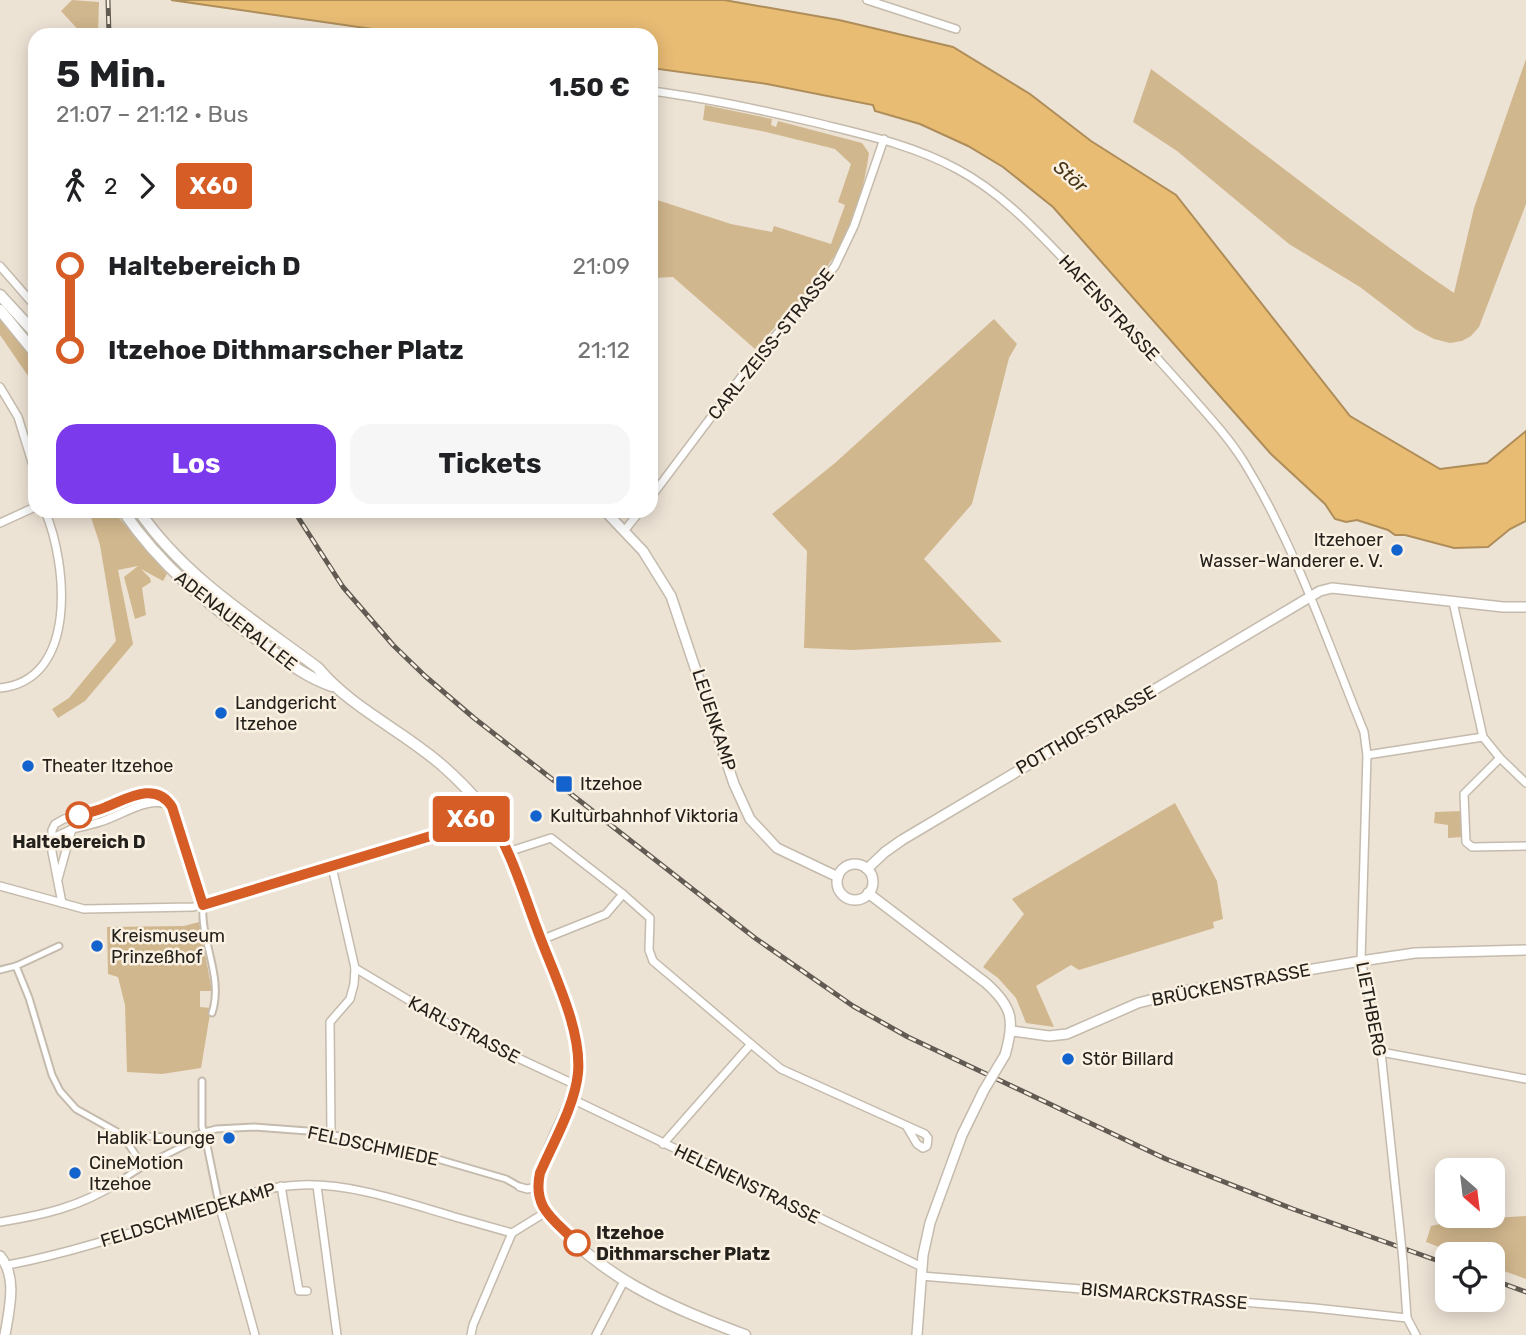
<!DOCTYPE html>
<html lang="de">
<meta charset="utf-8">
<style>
:root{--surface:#fff;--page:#f6f6f6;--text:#202124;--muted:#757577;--accent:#7c3aed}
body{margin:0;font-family:Rubik,sans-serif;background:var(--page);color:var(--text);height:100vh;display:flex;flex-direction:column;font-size:26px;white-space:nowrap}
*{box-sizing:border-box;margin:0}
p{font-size:23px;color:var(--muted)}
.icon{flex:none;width:38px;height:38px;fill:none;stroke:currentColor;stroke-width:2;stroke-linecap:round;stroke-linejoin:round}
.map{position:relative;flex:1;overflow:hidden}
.side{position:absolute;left:28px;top:28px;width:630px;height:490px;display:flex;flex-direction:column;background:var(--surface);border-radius:21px;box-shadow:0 4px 18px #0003}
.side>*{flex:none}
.badge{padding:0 14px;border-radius:5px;font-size:24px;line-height:46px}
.needle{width:46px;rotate:152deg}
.fabs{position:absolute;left:1435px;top:1158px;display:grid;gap:14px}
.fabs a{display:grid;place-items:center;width:70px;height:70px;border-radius:14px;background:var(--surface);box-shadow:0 4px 18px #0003;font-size:35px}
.map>.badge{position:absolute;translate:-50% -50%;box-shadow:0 0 0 4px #fff}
.legs{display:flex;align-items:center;gap:10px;height:77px;padding:0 28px;font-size:23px}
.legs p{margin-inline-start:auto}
.summary{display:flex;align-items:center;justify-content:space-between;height:119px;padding:0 28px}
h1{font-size:38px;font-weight:700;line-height:52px}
.button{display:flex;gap:14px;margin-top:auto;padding:14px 28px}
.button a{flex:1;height:80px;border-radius:21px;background:var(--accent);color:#fff;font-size:28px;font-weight:700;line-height:80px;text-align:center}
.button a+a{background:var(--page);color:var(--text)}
ul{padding:0 28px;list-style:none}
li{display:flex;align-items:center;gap:24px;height:84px;font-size:26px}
li i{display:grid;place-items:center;width:10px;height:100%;margin:0 9px;background:currentColor}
li i::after{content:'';width:18px;height:18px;margin:-9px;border:5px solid;border-radius:50%;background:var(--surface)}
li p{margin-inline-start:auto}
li:first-child i{background:linear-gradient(#0000 50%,currentColor 0)}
li:last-child i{background:linear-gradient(currentColor 50%,#0000 0)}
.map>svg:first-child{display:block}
.green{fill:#d1b78e}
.water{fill:#e9bc74;stroke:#ae8d59;stroke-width:2}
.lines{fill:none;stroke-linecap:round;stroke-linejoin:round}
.pedestrian-casing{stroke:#c4bbad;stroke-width:9}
.minor-casing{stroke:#c4bbad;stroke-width:10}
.tertiary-casing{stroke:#c4bbad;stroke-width:12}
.secondary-casing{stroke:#c4bbad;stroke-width:13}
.pedestrian{stroke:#fff;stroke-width:5}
.minor{stroke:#fff;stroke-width:7}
.tertiary{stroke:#fff;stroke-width:9}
.secondary{stroke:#fff;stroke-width:10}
.rail-casing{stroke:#615b53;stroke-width:5}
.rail{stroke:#faf1e2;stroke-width:2.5;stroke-dasharray:8;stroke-linecap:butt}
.minor-bridge-casing{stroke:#c4bbad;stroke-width:10;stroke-linecap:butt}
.tertiary-bridge-casing{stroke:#c4bbad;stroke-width:12;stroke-linecap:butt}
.minor-bridge{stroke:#fff;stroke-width:7}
.tertiary-bridge{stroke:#fff;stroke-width:9}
.line-1-casing{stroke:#fff;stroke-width:16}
.line-1{stroke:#d75d27;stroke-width:10}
.poi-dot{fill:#1263cd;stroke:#faf1e2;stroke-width:2.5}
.stop-1-dot{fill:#fff;stroke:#d75d27;stroke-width:3.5}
.labels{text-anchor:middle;stroke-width:5;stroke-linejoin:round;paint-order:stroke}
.street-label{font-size:18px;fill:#24201b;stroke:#faf1e2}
.poi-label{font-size:18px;fill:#24201b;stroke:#faf1e2;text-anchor:start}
.stop-label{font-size:18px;font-weight:bold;fill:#24201b;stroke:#faf1e2}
.water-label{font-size:19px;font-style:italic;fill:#473414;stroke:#faf1e2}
</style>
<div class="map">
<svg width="1526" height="1335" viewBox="0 0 1526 1335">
<rect width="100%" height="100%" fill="#ede3d5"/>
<g class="green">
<path d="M72,0L99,2L98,35H83L61,11Z"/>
<path d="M1526,59V204L1479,327L1471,336L1462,341L1450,343L1434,339L1415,329L1360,287L1289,244L1177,151L1133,122L1151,69C1253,143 1350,223 1454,293L1474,208Z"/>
<path d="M705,105L772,119L771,125L776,127L778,121L862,143L869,153C864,190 852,232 829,264C807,294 780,321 755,349L673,277L654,278L651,282V198L731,224L772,232L774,226L831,244L845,205L838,202L851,164L835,149L766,132L703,120Z"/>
<path d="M0,317L35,360V386L0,335Z"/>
<path d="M994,319L1017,344L1009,358L972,504L924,559L1002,642L853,650L804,648L807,551L772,514L835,463Z"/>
<path d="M89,511H113L167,574L163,581L141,569L150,578L151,582L142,588L146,615L135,619L124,577L138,566L118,570L133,644L85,701L58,718L52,709L69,698L116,641L100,545Z"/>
<path d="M1175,803L1217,881L1223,919L1213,922L1214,928L1079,970L1071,965L1036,986L1054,1027L1026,1023L1016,998L998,978L983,967L1024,914L1012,899Z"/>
<path d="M1462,811V837L1448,838V825L1434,823L1435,812Z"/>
<path d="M199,922L212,991H200V1007L211,1008L201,1068L162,1074L127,1072L125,1005L118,977L108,974L107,927L184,926Z"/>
<path d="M1526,1216V1279L1493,1267V1255H1460L1426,1242L1431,1226L1458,1220Z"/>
</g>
<path class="water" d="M171,0H724L839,20L953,47L1030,94L1091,141L1176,195L1350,416L1440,469L1487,463L1526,431V521L1510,529L1488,547L1454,548L1405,535H1395L1388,530L1357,520L1346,522L1335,519L1325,504L1271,454L1053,207L1003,167L968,146L920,124L875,111L873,105L767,84L651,68V35H414Z"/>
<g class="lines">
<defs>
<g id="pedestrian">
<path d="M203,905C200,941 224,977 212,1013"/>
<path d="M16,966L29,998L52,1075L60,1091L76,1109L128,1138L132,1136L189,1137L216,1129L254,1127L321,1132L434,1158L506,1179L520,1187"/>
<path d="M0,970L16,966L59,946"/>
<path d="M202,1081V1127L204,1132"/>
<path d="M208,1131L207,1145L219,1204"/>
<path d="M128,1138L127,1142L143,1166"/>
<path d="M117,1183L143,1166L202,1137L204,1132"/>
</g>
<g id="minor">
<path d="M867,0L956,29"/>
<path d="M651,91C707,98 762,110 817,123C865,135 913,145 957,169C1006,195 1042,237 1080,276C1116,312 1150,350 1184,388C1205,412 1227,435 1244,462C1295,545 1327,641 1364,732L1367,755"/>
<path d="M0,266L35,306"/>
<path d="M0,387L18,417L35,472"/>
<path d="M651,497L748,368L835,266L854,226L884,139"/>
<path d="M0,523L35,507"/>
<path d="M625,530L640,511"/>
<path d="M1453,602L1483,737L1500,758L1526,783"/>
<path d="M0,688C79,680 67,563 45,511"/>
<path d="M1500,758L1464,794L1466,842L1472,847L1526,846"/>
<path d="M51,839L72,829"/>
<path d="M508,852L551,838L623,894L606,914L541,940"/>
<path d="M58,879L72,829C81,827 91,825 100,822C121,816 150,794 171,806"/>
<path d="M0,886L84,909L193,907L444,832L485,811"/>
<path d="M623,894L650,918L649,950L653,961L751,1044L663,1144"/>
<path d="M62,903L52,852V830L55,824L64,819L96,811L142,793L162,795L172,807L203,905"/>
<path d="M355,968L462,1032L576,1085"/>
<path d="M751,1044L781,1069L925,1134L928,1138L927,1146L923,1148L917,1144L907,1127"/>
<path d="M1381,1052L1526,1079"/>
<path d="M572,1099L922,1267"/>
<path d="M331,1134L330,1022L350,999L354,984L355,968L332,867"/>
<path d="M281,1186L299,1291H307"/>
<path d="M317,1186L337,1335"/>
<path d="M520,1187L527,1189L538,1187"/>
<path d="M219,1204L255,1335"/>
<path d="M455,1217L512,1233"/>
<path d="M0,1222C43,1215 80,1207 117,1183"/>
<path d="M1400,1231L1381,1052L1361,961L1367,755L1483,737"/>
<path d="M1403,1261L1407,1318L1416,1335"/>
<path d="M8,1265C65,1254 121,1236 177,1218C216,1205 259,1186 301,1185C351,1183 404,1202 452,1216"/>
<path d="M921,1276L1315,1308L1407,1318"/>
<path d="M471,1335L473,1325L512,1233L546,1212"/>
<path d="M596,1335L624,1281"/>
</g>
<g id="tertiary">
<path d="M605,511L643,551L671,596L734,784L750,819L777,848L838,877"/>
<circle cx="855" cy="882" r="18"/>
<path d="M867,869L885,852L902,840L1320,591L1332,588L1503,607H1526"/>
<path d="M868,893L986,983C1013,1007 1015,1021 1005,1055"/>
<path d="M1012,1031L1049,1036L1067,1034L1138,1003L1189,990L1361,961L1415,953L1526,950"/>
<path d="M0,1256C18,1277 9,1310 5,1335"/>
<path d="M917,1335L923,1255L930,1223L962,1135L984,1090"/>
</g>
<g id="secondary">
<path d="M0,295L35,333"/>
<path d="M0,310L35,353"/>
<path d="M123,511C162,568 208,604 263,644C286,661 305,677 332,686"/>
<path d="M139,511C185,578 254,620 318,668C352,709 404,731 444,767C463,784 483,804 496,827C513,855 522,890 533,921C549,961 578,1020 579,1063C579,1110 524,1167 543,1209C598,1277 665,1305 745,1335"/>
</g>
</defs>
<use href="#pedestrian" class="pedestrian-casing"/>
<use href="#minor" class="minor-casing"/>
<use href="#tertiary" class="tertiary-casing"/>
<use href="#secondary" class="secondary-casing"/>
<use href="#pedestrian" class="pedestrian"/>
<use href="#minor" class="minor"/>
<use href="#tertiary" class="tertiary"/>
<use href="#secondary" class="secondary"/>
<defs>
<g id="rail">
<path d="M108,0L109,35"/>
<path d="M294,511L343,587L393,645L425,676L474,718L755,938L853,1006L908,1037L1166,1159L1293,1209L1447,1264"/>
<path d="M1493,1280L1526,1292"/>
</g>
</defs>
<use href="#rail" class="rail-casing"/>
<use href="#rail" class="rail"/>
<defs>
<path id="minor-bridge" d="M1400,1231L1403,1261"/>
<path id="tertiary-bridge" d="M984,1090L1005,1055"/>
</defs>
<use href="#minor-bridge" class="minor-bridge-casing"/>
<use href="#tertiary-bridge" class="tertiary-bridge-casing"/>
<use href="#minor-bridge" class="minor-bridge"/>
<use href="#tertiary-bridge" class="tertiary-bridge"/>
</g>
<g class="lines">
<defs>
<path id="line-1" d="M79,815C88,813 97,811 106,807C128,798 156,781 172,807L203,905L444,832L485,811C510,847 522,889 537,929C552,971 582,1028 578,1073C575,1105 553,1143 540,1173C532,1209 555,1220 577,1243"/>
</defs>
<use href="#line-1" class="line-1-casing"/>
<use href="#line-1" class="line-1"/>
</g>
<g class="poi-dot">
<circle cx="1397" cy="550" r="7"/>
<circle cx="221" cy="713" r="7"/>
<circle cx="28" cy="766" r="7"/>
<rect x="555" y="775" width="18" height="18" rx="3.5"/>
<circle cx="536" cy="816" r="7"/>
<circle cx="97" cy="946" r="7"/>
<circle cx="1068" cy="1059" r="7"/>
<circle cx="229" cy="1138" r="7"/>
<circle cx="75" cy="1173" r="7"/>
</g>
<g class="stop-1-dot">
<circle cx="79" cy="815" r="12"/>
<circle cx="577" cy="1243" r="12"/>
</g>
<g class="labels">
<g class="street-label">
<text transform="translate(1109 308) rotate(47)" y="6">HAFENSTRASSE</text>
<text transform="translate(771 344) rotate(-51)" y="6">CARL-ZEISS-STRASSE</text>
<text transform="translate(236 621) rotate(38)" y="6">ADENAUERALLEE</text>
<text transform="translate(714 720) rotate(72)" y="6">LEUENKAMP</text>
<text transform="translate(1086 730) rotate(-30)" y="6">POTTHOFSTRASSE</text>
<text transform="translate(1231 985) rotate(-11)" y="6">BRÜCKENSTRASSE</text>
<text transform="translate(1371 1009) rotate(79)" y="6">LIETHBERG</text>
<text transform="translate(464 1030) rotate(28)" y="6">KARLSTRASSE</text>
<text transform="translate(373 1146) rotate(12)" y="6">FELDSCHMIEDE</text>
<text transform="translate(747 1184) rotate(26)" y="6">HELENENSTRASSE</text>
<text transform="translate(188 1215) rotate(-17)" y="6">FELDSCHMIEDEKAMP</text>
<text transform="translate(1164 1296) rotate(5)" y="6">BISMARCKSTRASSE</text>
</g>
<g class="poi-label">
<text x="1383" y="546" text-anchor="end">Itzehoer<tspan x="1383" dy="21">Wasser-Wanderer e. V.</tspan></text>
<text x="235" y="709">Landgericht<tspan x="235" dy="21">Itzehoe</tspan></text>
<text x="42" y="772">Theater Itzehoe</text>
<text x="580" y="790">Itzehoe</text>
<text x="550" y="822">Kulturbahnhof Viktoria</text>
<text x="111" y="942">Kreismuseum<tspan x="111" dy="21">Prinzeßhof</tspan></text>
<text x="1082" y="1065">Stör Billard</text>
<text x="215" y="1144" text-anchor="end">Hablik Lounge</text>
<text x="89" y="1169">CineMotion<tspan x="89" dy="21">Itzehoe</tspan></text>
</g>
<g class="stop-label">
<text x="79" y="848">Haltebereich D</text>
<text x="596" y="1239" text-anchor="start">Itzehoe<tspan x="596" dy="21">Dithmarscher Platz</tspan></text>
</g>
<g class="water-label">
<text transform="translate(1071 176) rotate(41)" y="7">Stör</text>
</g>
</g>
</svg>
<div class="fabs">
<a><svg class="needle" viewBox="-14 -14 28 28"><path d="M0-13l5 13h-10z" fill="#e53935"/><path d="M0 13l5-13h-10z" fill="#757577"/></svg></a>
<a><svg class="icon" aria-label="locate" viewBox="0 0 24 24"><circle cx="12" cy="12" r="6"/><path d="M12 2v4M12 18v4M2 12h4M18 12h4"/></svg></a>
</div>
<b class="badge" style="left:471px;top:819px;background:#d75d27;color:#fff">X60</b>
<section class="side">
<div class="summary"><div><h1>5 Min.</h1><p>21:07 – 21:12 · Bus</p></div><b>1.50 €</b></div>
<div class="legs"><svg class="icon" aria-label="walk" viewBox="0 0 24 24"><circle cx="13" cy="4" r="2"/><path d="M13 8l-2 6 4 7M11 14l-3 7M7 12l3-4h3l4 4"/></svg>2<svg class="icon" aria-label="forward" viewBox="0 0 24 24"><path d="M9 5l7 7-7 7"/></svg><b class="badge" style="background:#d75d27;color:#fff">X60</b></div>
<ul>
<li><i style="color:#d75d27"></i><b>Haltebereich D</b><p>21:09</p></li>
<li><i style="color:#d75d27"></i><b>Itzehoe Dithmarscher Platz</b><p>21:12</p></li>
</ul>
<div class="button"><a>Los</a><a>Tickets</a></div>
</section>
</div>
